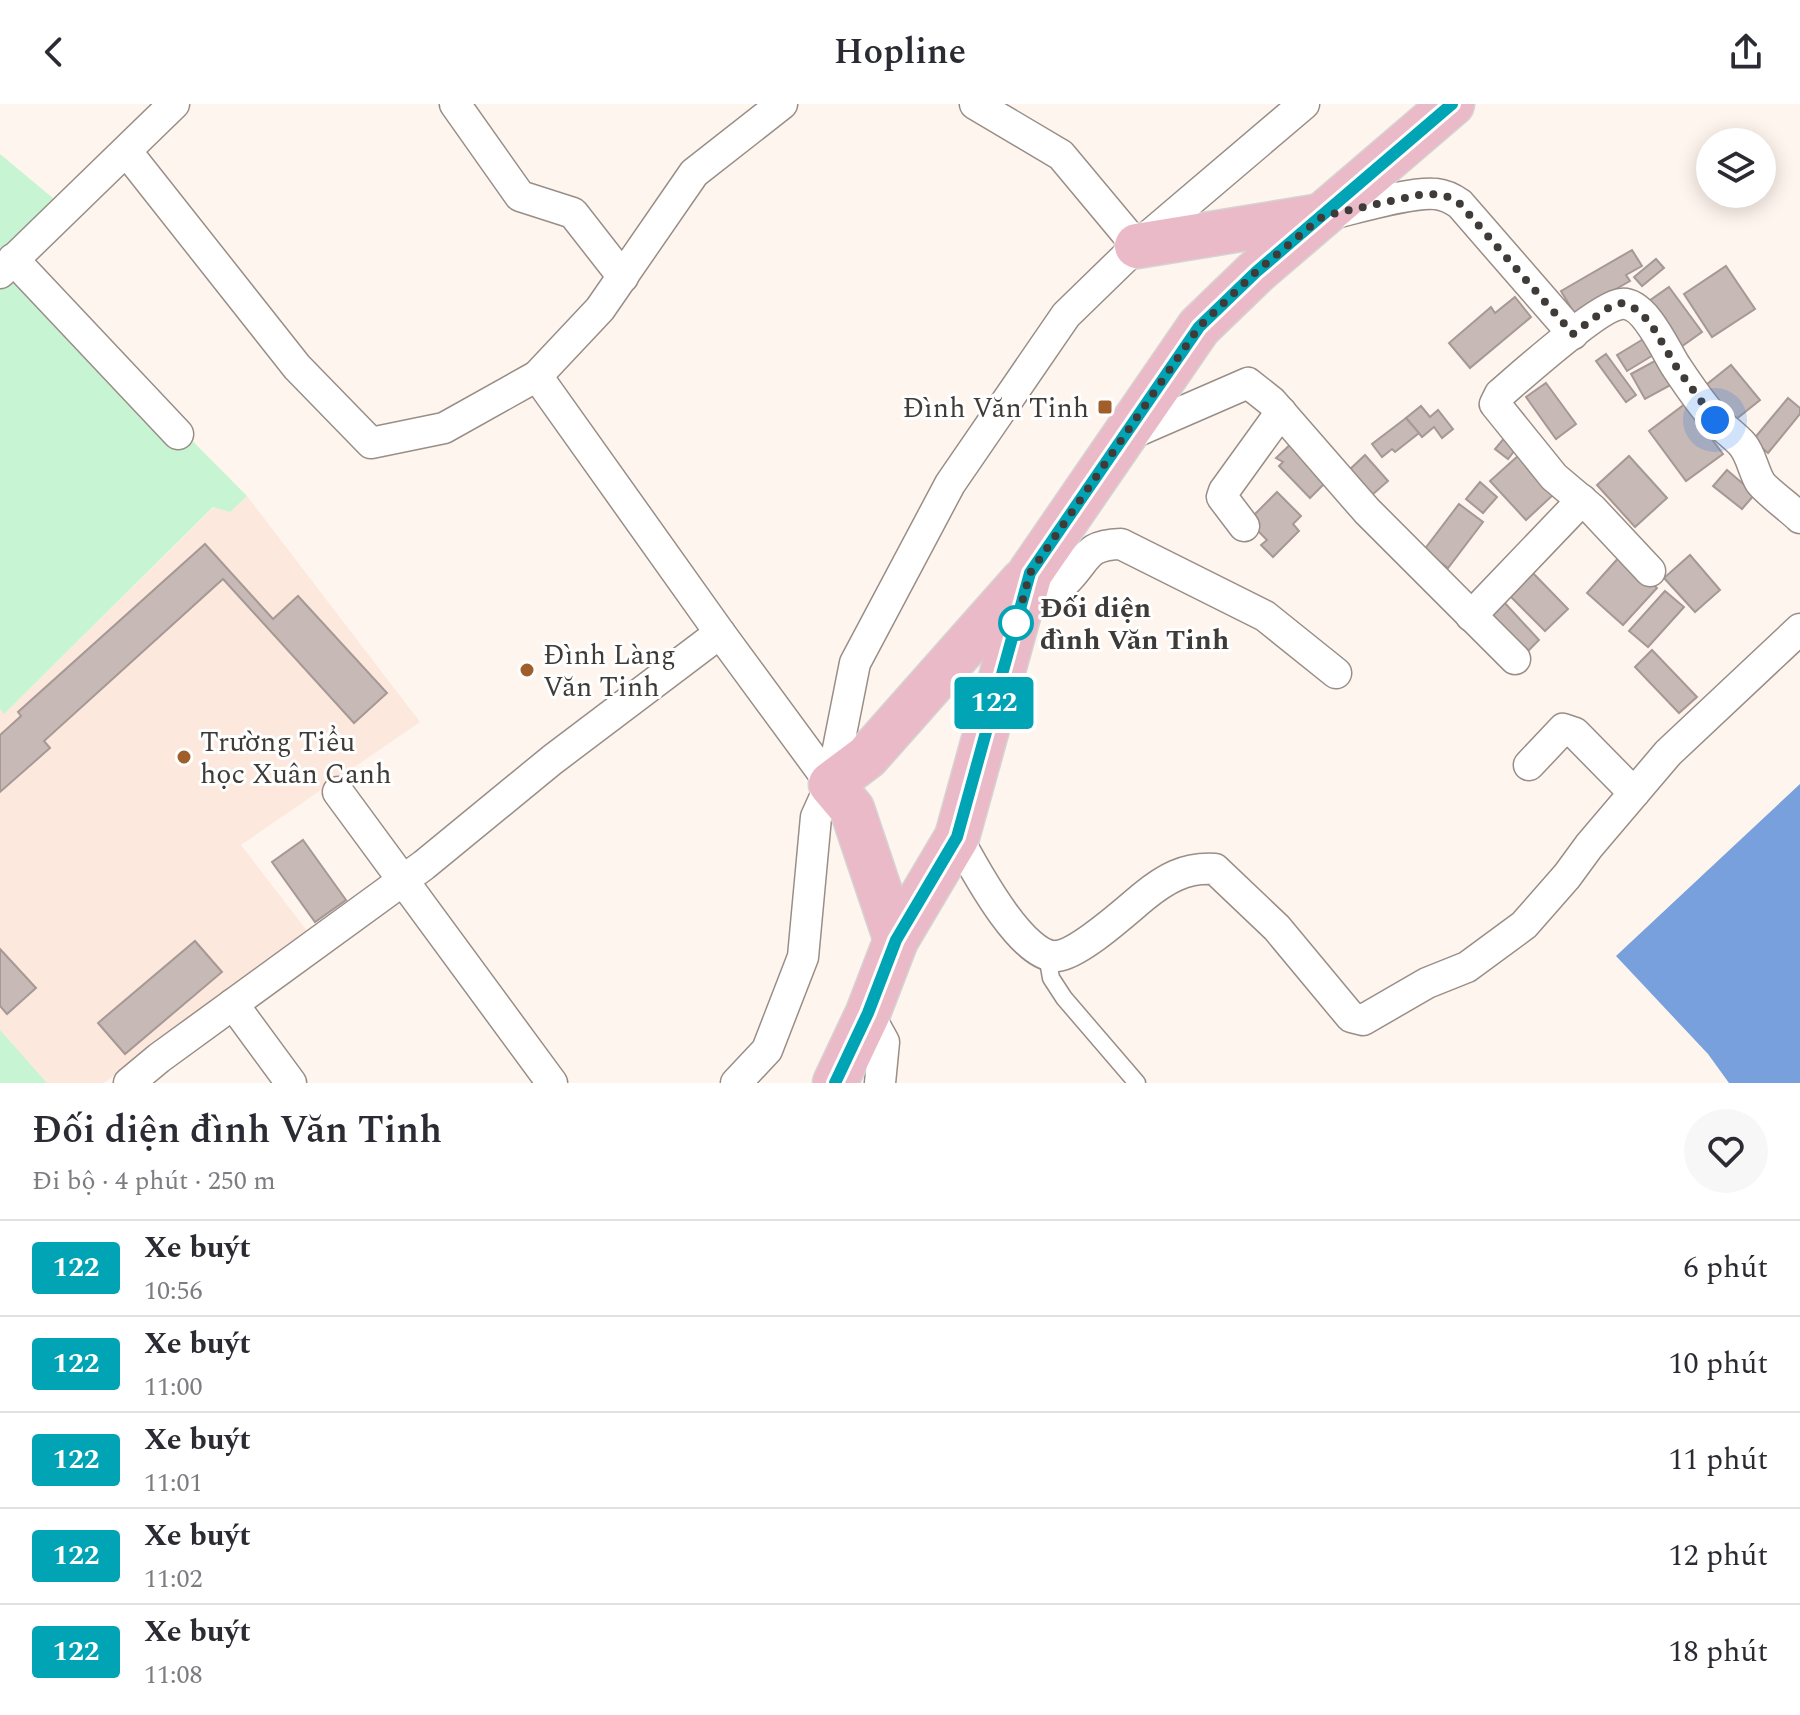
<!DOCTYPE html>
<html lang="vi">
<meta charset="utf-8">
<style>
:root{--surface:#fff;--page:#f7f7f7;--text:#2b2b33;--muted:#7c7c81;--line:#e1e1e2}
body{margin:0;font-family:Spectral,serif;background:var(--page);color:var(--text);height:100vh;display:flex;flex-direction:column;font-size:30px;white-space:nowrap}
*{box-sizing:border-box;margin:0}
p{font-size:26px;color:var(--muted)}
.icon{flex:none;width:44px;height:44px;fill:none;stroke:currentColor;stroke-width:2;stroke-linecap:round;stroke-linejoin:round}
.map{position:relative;height:979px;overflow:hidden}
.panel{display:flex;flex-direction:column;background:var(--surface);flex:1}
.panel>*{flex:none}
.badge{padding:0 16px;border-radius:6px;font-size:28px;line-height:52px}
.tools{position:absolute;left:1696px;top:24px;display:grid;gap:16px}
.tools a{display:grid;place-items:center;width:80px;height:80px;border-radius:50%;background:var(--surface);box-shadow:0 4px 20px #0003;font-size:40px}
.you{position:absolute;width:40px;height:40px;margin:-20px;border:6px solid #fff;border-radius:50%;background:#1a73e8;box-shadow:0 0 0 12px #1a73e833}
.map>.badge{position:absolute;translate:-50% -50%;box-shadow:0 0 0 4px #fff}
.round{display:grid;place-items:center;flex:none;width:84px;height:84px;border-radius:42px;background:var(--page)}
.headline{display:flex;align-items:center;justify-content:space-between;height:136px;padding:0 32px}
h1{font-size:38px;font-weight:600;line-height:60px}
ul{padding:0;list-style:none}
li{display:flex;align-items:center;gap:24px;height:96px;padding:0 32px;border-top:2px solid var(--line)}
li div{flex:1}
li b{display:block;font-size:30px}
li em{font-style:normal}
li .badge{min-width:88px;font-weight:700;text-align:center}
header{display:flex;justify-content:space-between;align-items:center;height:104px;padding:0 32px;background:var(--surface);font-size:36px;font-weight:600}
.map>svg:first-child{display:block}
.built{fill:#fce8dc}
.green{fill:#c7f4d2}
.water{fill:#77a0dc}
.building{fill:#c7b9b5;stroke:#a69895;stroke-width:2}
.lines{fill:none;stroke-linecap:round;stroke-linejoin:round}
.lane-casing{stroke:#998e87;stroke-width:19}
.street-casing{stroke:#998e87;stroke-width:33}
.primary-casing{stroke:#d5d4d3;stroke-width:47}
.lane{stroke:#fff;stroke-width:16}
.street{stroke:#fff;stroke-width:30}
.primary{stroke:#eabac8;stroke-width:44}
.line-casing{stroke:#fff;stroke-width:18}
.line{stroke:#00a4b4;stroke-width:12}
.walk{stroke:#3f3b38;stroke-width:8;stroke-dasharray:0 14.4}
.poi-dot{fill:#a05e2b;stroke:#fff;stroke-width:3}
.stop-dot{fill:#fff;stroke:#00a4b4;stroke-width:4}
.labels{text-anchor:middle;stroke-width:6;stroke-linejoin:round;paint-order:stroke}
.poi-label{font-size:28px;fill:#3f3b38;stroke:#fff;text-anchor:start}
.stop-label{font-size:28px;font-weight:bold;fill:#3f3b38;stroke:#fff;text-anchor:start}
</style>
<header><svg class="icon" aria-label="back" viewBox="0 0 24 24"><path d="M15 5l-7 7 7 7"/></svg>Hopline<svg class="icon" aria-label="share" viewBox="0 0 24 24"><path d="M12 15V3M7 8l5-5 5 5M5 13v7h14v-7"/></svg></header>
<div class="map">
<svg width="1800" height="979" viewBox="0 0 1800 979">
<rect width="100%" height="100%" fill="#fff5ef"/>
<path class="built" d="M247,392L420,618L241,741L308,828L104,979H47L0,926V605L5,609L214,403L230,408Z"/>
<g class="green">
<path d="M0,50L66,105L13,156L247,392L230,408L213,403L4,610L0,605Z"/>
<path d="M0,926L47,979H0Z"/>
</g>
<path class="water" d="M1800,680V979H1729L1708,950L1616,852Z"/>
<g class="building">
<path d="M1632,146L1642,162L1626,171L1630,177L1574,209L1561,187Z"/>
<path d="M1656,155L1664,164L1642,182L1634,173Z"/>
<path d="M1726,162L1755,205L1712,233L1684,190Z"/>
<path d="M1669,183L1702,228L1678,245L1646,199Z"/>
<path d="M1515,193L1531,213L1470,264L1449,239L1491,203L1495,209Z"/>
<path d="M1645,234L1655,250L1627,267L1617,251Z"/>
<path d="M1606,250L1636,291L1626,298L1596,257Z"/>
<path d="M1662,253L1676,278L1645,295L1631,270Z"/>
<path d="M1731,261L1760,296L1730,320L1701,285Z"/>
<path d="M1546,279L1576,320L1556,335L1526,293Z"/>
<path d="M1788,294L1800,304V310L1768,349L1753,336Z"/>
<path d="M1685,300L1723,350L1686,377L1649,327Z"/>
<path d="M1421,302L1430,313L1438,306L1453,325L1442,334L1434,323L1422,333L1406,314Z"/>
<path d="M1406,314L1419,329L1395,348L1392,345L1382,353L1372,340Z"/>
<path d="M1506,332L1518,342L1508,355L1495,345Z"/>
<path d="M1296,335L1326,368L1319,375L1324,380L1310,394L1279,362L1283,358L1276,354Z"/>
<path d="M1365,351L1388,377L1364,398L1346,369Z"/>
<path d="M1519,351L1554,390L1526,416L1490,377Z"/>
<path d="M1629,352L1667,394L1635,423L1597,381Z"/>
<path d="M1727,366L1755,390L1742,405L1713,382Z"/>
<path d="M1480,378L1497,393L1483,409L1466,395Z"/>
<path d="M1277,388L1301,412L1293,420L1299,427L1273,453L1261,441L1267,436L1248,417Z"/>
<path d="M1459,400L1483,418L1448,464L1424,446Z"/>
<path d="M205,440L273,515L298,492L387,589L354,619L223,475L44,637L50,644L0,688V631L21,612L18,608Z"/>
<path d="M1621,451L1657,484L1623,521L1587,489Z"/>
<path d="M1690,451L1720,486L1695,508L1664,474Z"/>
<path d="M1530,466L1568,505L1545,527L1507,489Z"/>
<path d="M1665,487L1684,503L1648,543L1629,527Z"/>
<path d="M1503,497L1539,536L1526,549L1489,509Z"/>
<path d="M1652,546L1697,593L1679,609L1635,563Z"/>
<path d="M303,736L346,796L315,818L272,758Z"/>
<path d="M195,837L222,868L125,950L98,919Z"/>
<path d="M0,845L36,884L7,910L0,902Z"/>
</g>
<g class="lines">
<defs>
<path id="lane" d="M1047,851L1051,874L1064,894L1137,979"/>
<g id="street">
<path d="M455,0L520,92L573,109L623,173"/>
<path d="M975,0L1061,51L1137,142"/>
<path d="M127,48L297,263L371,339L444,324L537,272L600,205L694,69L782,0"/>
<path d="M1327,111C1354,105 1412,87 1436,90C1446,91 1453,95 1460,100L1573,230"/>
<path d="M13,155L178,330"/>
<path d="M0,169L174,0"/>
<path d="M537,272L720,529L831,680"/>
<path d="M1126,332L1248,279L1272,298L1367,407L1515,555"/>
<path d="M1244,422L1222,393L1224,387L1281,308"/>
<path d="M1650,467L1592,405L1554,373L1495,300L1500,290C1521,272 1599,202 1621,200C1644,197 1665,245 1675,261C1687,279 1700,299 1715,315C1723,324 1734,331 1742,340C1751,350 1753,366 1760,378C1764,385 1791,405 1800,414"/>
<path d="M1030,469L1037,487L1048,491C1055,486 1063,481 1069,474C1089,452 1087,441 1121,440L1265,512L1336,569"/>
<path d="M1471,512L1582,396"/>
<path d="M1529,661L1563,625L1575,629L1634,689"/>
<path d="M338,688L552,979"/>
<path d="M957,733C972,760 1022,856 1057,852C1079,850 1125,808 1143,793C1165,775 1185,763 1215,765L1277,824L1351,913L1363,916L1427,879L1467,863L1524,821L1567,772L1589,742L1668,649L1800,525"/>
<path d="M233,900L291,979"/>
<path d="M868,909L884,938L880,979"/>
<path d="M129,979L159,954L424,761L552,656L720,529"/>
<path d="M736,979L767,946L803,853L816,713L831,680L855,559L950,380L1066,211L1137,142L1304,0"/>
</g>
<g id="primary">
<path d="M1137,142L1321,112"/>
<path d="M896,836L852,705L831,680L867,653L1022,478"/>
<path d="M835,979L868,909L896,836L957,733L1030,469L1199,223L1256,168L1452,0"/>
</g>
</defs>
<use href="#lane" class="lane-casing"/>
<use href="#street" class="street-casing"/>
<use href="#primary" class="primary-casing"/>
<use href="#lane" class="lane"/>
<use href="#street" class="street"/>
<use href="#primary" class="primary"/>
</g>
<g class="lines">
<defs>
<path id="line" d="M835,979L868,909L896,836L957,733L1030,469L1199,223L1256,168L1452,0"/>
</defs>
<use href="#line" class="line-casing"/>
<use href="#line" class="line"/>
<path class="walk" d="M1016,519L1014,528L1030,469L1199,223L1256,168L1323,112L1418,91L1436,90L1449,93L1460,100L1573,230L1606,205L1622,199L1638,206L1651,220L1677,264L1715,316"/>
</g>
<g class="poi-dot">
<rect x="1097" y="295" width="16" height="16" rx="4"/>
<circle cx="527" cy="566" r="8"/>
<circle cx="184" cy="653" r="8"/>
</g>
<circle class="stop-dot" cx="1016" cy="519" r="16"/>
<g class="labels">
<g class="poi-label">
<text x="1089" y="313" text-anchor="end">Đình Văn Tinh</text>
<text x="543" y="560">Đình Làng<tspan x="543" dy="32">Văn Tinh</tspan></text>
<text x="200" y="647">Trường Tiểu<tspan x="200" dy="32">học Xuân Canh</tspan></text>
</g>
<g class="stop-label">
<text x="1040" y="513">Đối diện<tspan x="1040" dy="32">đình Văn Tinh</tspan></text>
</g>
</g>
</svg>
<div class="tools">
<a><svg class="icon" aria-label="layers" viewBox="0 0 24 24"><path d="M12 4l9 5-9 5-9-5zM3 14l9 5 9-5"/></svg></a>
</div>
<div class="you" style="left:1715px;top:316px"></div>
<b class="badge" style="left:994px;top:599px;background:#00a4b4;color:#fff">122</b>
</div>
<section class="panel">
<div class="headline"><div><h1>Đối diện đình Văn Tinh</h1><p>Đi bộ · 4 phút · 250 m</p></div><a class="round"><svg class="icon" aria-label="heart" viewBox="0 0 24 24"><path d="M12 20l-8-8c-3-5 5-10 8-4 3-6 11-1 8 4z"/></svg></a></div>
<ul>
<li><span class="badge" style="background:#00a4b4;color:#fff">122</span><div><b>Xe buýt</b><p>10:56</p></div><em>6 phút</em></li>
<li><span class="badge" style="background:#00a4b4;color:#fff">122</span><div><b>Xe buýt</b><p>11:00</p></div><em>10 phút</em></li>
<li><span class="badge" style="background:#00a4b4;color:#fff">122</span><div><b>Xe buýt</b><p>11:01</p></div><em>11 phút</em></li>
<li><span class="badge" style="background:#00a4b4;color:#fff">122</span><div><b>Xe buýt</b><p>11:02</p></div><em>12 phút</em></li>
<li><span class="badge" style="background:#00a4b4;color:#fff">122</span><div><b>Xe buýt</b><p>11:08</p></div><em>18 phút</em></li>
</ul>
</section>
